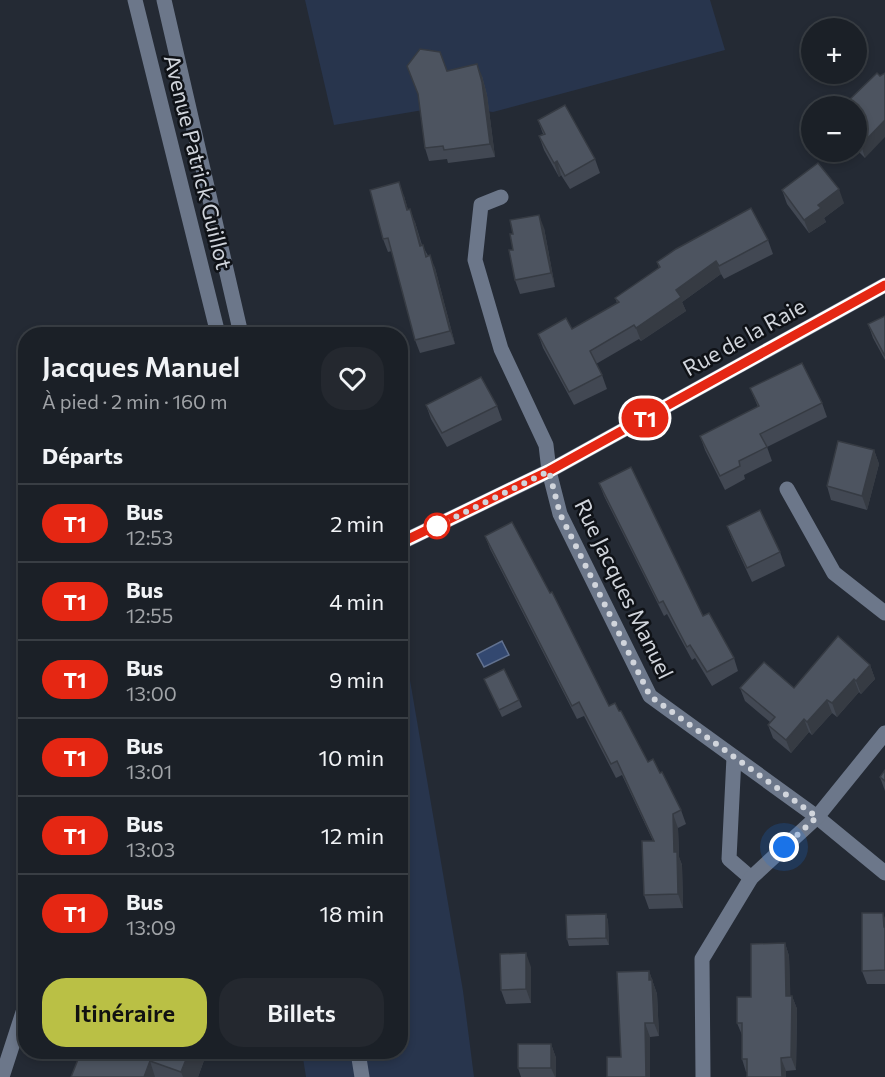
<!DOCTYPE html>
<html lang="fr">
<meta charset="utf-8">
<style>
:root{--surface:#1b2027;--page:#24282f;--text:#f1f3f6;--muted:#a0a3a7;--line:#393e44;--accent:#bac045}
body{margin:0;font-family:Commissioner,sans-serif;background:var(--page);color:var(--text);height:100vh;display:flex;flex-direction:column;font-size:22px;white-space:nowrap}
*{box-sizing:border-box;margin:0}
p{font-size:20px;color:var(--muted)}
.icon{flex:none;width:33px;height:33px;fill:none;stroke:currentColor;stroke-width:2;stroke-linecap:round;stroke-linejoin:round}
.map{position:relative;flex:1;overflow:hidden}
.drawer{position:absolute;left:18px;top:327px;width:390px;height:732px;display:flex;flex-direction:column;background:var(--surface);border-radius:24px;box-shadow:0 3px 9px #0003,0 0 0 2px var(--line)}
.drawer>*{flex:none}
.badge{padding:0 12px;border-radius:20px;font-size:21px;line-height:39px}
.buttons{position:absolute;left:801px;top:18px;display:grid;gap:12px}
.buttons a{display:grid;place-items:center;width:66px;height:66px;border-radius:50%;background:var(--surface);box-shadow:0 3px 9px #0003,0 0 0 2px var(--line);font-size:30px}
.you{position:absolute;width:30px;height:30px;margin:-15px;border:4px solid #fff;border-radius:50%;background:#1a73e8;box-shadow:0 0 0 9px #1a73e833}
.map>.badge{position:absolute;translate:-50% -50%;box-shadow:0 0 0 3px #fff}
h2{padding:0 24px;font-size:22px;line-height:54px}
.round{display:grid;place-items:center;flex:none;width:63px;height:63px;border-radius:24px;background:var(--page)}
.overview{display:flex;align-items:center;justify-content:space-between;height:102px;padding:0 24px}
h1{font-size:28px;font-weight:600;line-height:45px}
.button{display:flex;gap:12px;margin-top:auto;padding:12px 24px}
.button a{flex:1;height:69px;border-radius:24px;background:var(--accent);color:#111;font-size:24px;font-weight:600;line-height:69px;text-align:center}
.button a+a{background:var(--page);color:var(--text)}
ul{padding:0;list-style:none}
li{display:flex;align-items:center;gap:18px;height:78px;padding:0 24px;border-top:2px solid var(--line)}
li div{flex:1}
li b{display:block;font-size:22px}
li em{font-style:normal}
li .badge{min-width:66px;font-weight:700;text-align:center}
.map>svg:first-child{display:block}
.green{fill:#28354d}
.water{fill:#334870;stroke:#627290;stroke-width:1.5}
.lines{fill:none;stroke-linecap:round;stroke-linejoin:round}
.minor{stroke:#6c778a;stroke-width:15}
.wall{fill:#424853}
.shaded-wall{fill:#363b43}
.building{fill:#4d5460;stroke:#363b43;stroke-width:1.5}
.line-casing{stroke:#fff;stroke-width:14}
.line{stroke:#e52713;stroke-width:9}
.walk{stroke:#d1d5dc;stroke-width:6;stroke-dasharray:0 10.8}
.stop-dot{fill:#fff;stroke:#e52713;stroke-width:3}
.labels{text-anchor:middle;stroke-width:5;stroke-linejoin:round;paint-order:stroke}
.street-label{font-size:22px;fill:#d1d5dc;stroke:#0f1217}
</style>
<div class="map">
<svg width="885" height="1077" viewBox="0 0 885 1077">
<rect width="100%" height="100%" fill="#242a34"/>
<g class="green">
<path d="M305,0H710L725,50L493,112L447,106L334,125Z"/>
<path d="M404,645L463,991L474,1077H306L302,1052H400V646Z"/>
</g>
<path class="water" d="M502,641L509,655L484,667L477,654Z"/>
<g class="lines">
<g class="minor">
<path d="M135,0L218,334"/>
<path d="M164,0L241,334"/>
<path d="M501,197L481,205L475,260L501,349L546,445L549,471L560,514L650,696L817,817L885,873"/>
<path d="M787,489L834,573L885,613"/>
<path d="M400,543L549,471L885,285"/>
<path d="M734,757L729,859L751,878"/>
<path d="M358,1052L362,1077"/>
<path d="M2,1077L26,1003"/>
<path d="M703,1077L702,959L751,878L817,817L885,733"/>
</g>
</g>
<g class="wall">
<path d="M447,71L482,76L487,95L495,157L448,163L447,159L429,161L425,148Z"/>
<path d="M880,76L865,158L856,149V106Z"/>
<path d="M538,120L595,159L600,173L570,189L561,175L559,177L544,150L539,136L543,134Z"/>
<path d="M782,190L844,203L824,218L826,222L809,233L787,204Z"/>
<path d="M404,196L408,210L415,222L422,245L435,268L455,344L420,353L415,340L392,251L388,252L383,239Z"/>
<path d="M544,228L555,287L520,294L515,280L513,250V234Z"/>
<path d="M768,240L773,254L724,279L721,274L682,302L686,311L641,341L639,339L596,364L602,375L607,389L574,405L543,348L538,334L572,329L617,303L615,298L659,268L657,262Z"/>
<path d="M885,316V360L873,338L868,324Z"/>
<path d="M750,388L822,403L827,417L767,447L772,461L744,475L745,479L725,490L705,450L700,436L758,407Z"/>
<path d="M426,405L497,406L502,420L447,447L431,419Z"/>
<path d="M874,450L879,464L867,510L831,500L827,486Z"/>
<path d="M599,483L703,616L734,658L738,671L712,686L695,658L692,660L667,614L664,616L604,496Z"/>
<path d="M727,526L780,552L785,566L752,582L732,539Z"/>
<path d="M485,536L609,706L681,810L686,824L678,828L679,857L682,865L683,908L649,909L644,895L653,841L622,775L616,778L584,716L577,719L490,549Z"/>
<path d="M870,665L875,679L861,694L859,692L837,717L832,713L812,735L809,732L791,753L773,738L768,725L770,722L745,701L740,688H794Z"/>
<path d="M484,679L519,700L522,707L502,717Z"/>
<path d="M885,770V791L880,777Z"/>
<path d="M606,914L608,921L609,945L569,946L567,939Z"/>
<path d="M885,918V984H867L862,971Z"/>
<path d="M785,943L789,956L790,996H792L797,1009L796,1070L786,1071V1077H747V1072H746L742,1059V1035L737,1023L751,997Z"/>
<path d="M531,967V1003L506,1004L501,990Z"/>
<path d="M649,971L657,994L659,1036L650,1037V1077H607L621,1057Z"/>
<path d="M551,1044L556,1058V1077H521L518,1068Z"/>
<path d="M81,1052H207L198,1077H71Z"/>
</g>
<g class="shaded-wall">
<path d="M477,64L482,76L487,95L495,157L490,144Z"/>
<path d="M885,120V137L865,158L861,145Z"/>
<path d="M557,161L561,175L559,177L554,163Z"/>
<path d="M399,182L404,196L412,223L407,210Z"/>
<path d="M839,189L844,203L824,218L826,222L809,233L804,220L818,205Z"/>
<path d="M410,209L415,222L425,259L420,246Z"/>
<path d="M539,215L544,228L555,287L551,273Z"/>
<path d="M430,255L435,268L455,344L450,331Z"/>
<path d="M716,261L721,274L682,302L686,311L641,341L636,328L676,290Z"/>
<path d="M874,450L879,464L867,510L862,496Z"/>
<path d="M870,665L875,679L861,694L856,681Z"/>
<path d="M854,679L859,692L837,717L832,703Z"/>
<path d="M827,700L832,713L812,735L807,722Z"/>
<path d="M804,719L809,732L791,753L786,740Z"/>
<path d="M673,814L678,828L679,857L682,865L683,908L678,894L674,852Z"/>
<path d="M883,913L885,918V931L884,927Z"/>
<path d="M606,914L608,921L609,945L606,938Z"/>
<path d="M785,943L789,956L791,1010L786,996Z"/>
<path d="M526,953L531,967V1003L526,989Z"/>
<path d="M649,971L657,994L659,1036L654,1023L649,980Z"/>
<path d="M792,996L797,1009L796,1070L791,1057Z"/>
<path d="M645,1023L650,1037V1077H646Z"/>
<path d="M551,1044L556,1058V1077H555L551,1068Z"/>
<path d="M189,1052H207L198,1077H183L181,1072Z"/>
<path d="M781,1058L786,1071V1077H782Z"/>
<path d="M150,1061L155,1077H144Z"/>
</g>
<g class="building">
<path d="M420,49L440,52L447,71L477,64L482,82L490,144L444,150L443,146L425,148L418,94L407,66Z"/>
<path d="M877,73L880,76L885,73V120L861,145L856,141V106H843Z"/>
<path d="M565,105L595,159L565,176L557,161L554,163L539,136L545,134L538,120Z"/>
<path d="M818,163L839,189L818,205L821,208L804,220L782,190Z"/>
<path d="M399,182L407,210L410,209L420,246L423,245L426,257L430,255L450,331L415,340L388,238L383,239L370,190Z"/>
<path d="M751,208L768,240L719,266L716,261L676,290L681,297L636,328L634,325L590,351L602,375L569,392L538,334L566,318L572,329L619,302L615,298L660,267L657,262L676,249Z"/>
<path d="M539,215L551,273L515,280L509,250H513L510,234H513L510,220Z"/>
<path d="M885,316V356L868,324Z"/>
<path d="M802,363L822,403L760,434L767,447L739,461L740,466L720,476L700,436L759,406L750,388Z"/>
<path d="M481,377L497,406L442,433L426,405Z"/>
<path d="M838,441L874,450L862,496L827,486Z"/>
<path d="M631,467L703,616L709,613L734,658L707,672L690,645L687,647L663,601L659,603L599,483Z"/>
<path d="M760,510L780,552L747,568L727,526Z"/>
<path d="M512,522L550,593L552,592L609,706L615,703L619,711H621L648,762L653,759L660,773L662,772L681,810L673,814L674,852H677L678,894L644,895L642,841H654L617,761L611,764L579,702L572,706L485,536Z"/>
<path d="M838,636L870,665L856,681L854,679L832,703L827,700L807,722L804,719L786,740L768,725L775,717L740,688L764,662L794,688Z"/>
<path d="M504,669L519,700L499,710L484,679Z"/>
<path d="M885,770V781L880,777Z"/>
<path d="M862,913H883L884,927H885V970L862,971Z"/>
<path d="M606,914V938L567,939L566,915Z"/>
<path d="M785,943L786,996H792L791,1057L781,1058L782,1077H747V1059H742V1023H737V997H751V944Z"/>
<path d="M526,953V989L501,990L500,954Z"/>
<path d="M649,971V980H652L654,1023H645L646,1077H607V1057H621L617,972Z"/>
<rect x="518" y="1044" width="33" height="24"/>
<path d="M81,1052H189L181,1072L150,1061L144,1077H71Z"/>
</g>
<g class="lines">
<defs>
<path id="line" d="M400,543L549,471L885,285"/>
</defs>
<use href="#line" class="line-casing"/>
<use href="#line" class="line"/>
<path class="walk" d="M437,526L549,471L560,514L650,696L817,817L784,847"/>
</g>
<circle class="stop-dot" cx="437" cy="526" r="12"/>
<g class="labels">
<g class="street-label">
<text transform="translate(198 162) rotate(76)" y="8">Avenue Patrick Guillot</text>
<text transform="translate(744 337) rotate(-29)" y="8">Rue de la Raie</text>
<text transform="translate(624 589) rotate(64)" y="8">Rue Jacques Manuel</text>
</g>
</g>
</svg>
<div class="buttons">
<a>+</a>
<a>−</a>
</div>
<div class="you" style="left:784px;top:847px"></div>
<b class="badge" style="left:645px;top:418px;background:#e52713;color:#fff">T1</b>
<section class="drawer">
<div class="overview"><div><h1>Jacques Manuel</h1><p>À pied · 2 min · 160 m</p></div><a class="round"><svg class="icon" aria-label="heart" viewBox="0 0 24 24"><path d="M12 20l-8-8c-3-5 5-10 8-4 3-6 11-1 8 4z"/></svg></a></div>
<h2>Départs</h2>
<ul>
<li><span class="badge" style="background:#e52713;color:#fff">T1</span><div><b>Bus</b><p>12:53</p></div><em>2 min</em></li>
<li><span class="badge" style="background:#e52713;color:#fff">T1</span><div><b>Bus</b><p>12:55</p></div><em>4 min</em></li>
<li><span class="badge" style="background:#e52713;color:#fff">T1</span><div><b>Bus</b><p>13:00</p></div><em>9 min</em></li>
<li><span class="badge" style="background:#e52713;color:#fff">T1</span><div><b>Bus</b><p>13:01</p></div><em>10 min</em></li>
<li><span class="badge" style="background:#e52713;color:#fff">T1</span><div><b>Bus</b><p>13:03</p></div><em>12 min</em></li>
<li><span class="badge" style="background:#e52713;color:#fff">T1</span><div><b>Bus</b><p>13:09</p></div><em>18 min</em></li>
</ul>
<div class="button"><a>Itinéraire</a><a>Billets</a></div>
</section>
</div>
